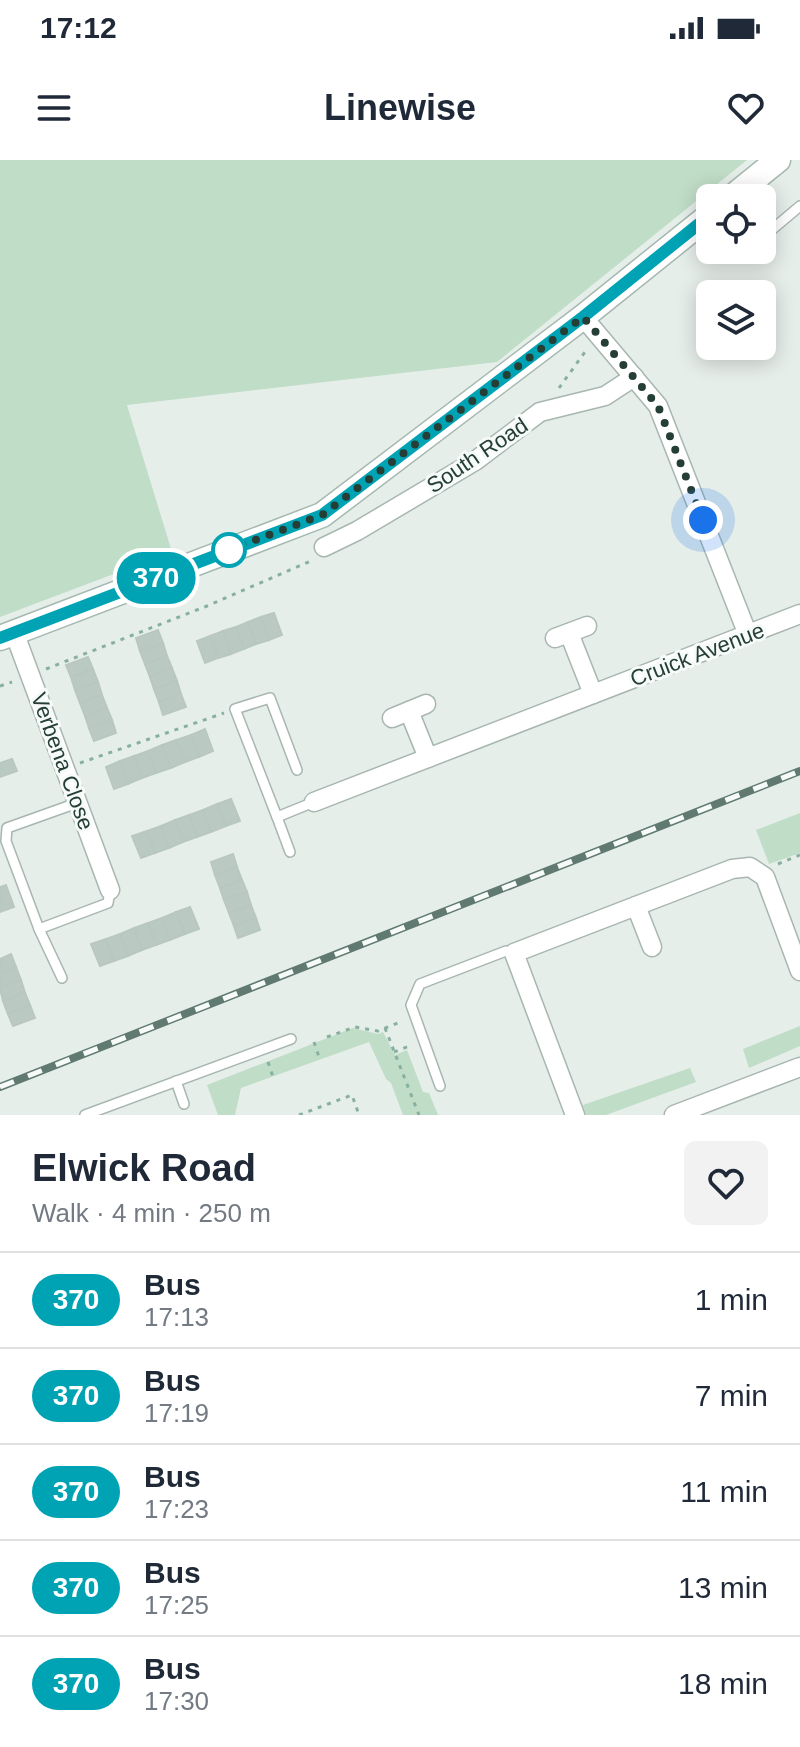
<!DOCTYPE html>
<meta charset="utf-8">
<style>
:root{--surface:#fff;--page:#f2f2f3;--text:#1f2937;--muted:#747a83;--line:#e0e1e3}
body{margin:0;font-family:Helvetica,sans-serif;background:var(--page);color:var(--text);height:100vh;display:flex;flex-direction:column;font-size:30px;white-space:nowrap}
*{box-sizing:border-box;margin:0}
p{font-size:26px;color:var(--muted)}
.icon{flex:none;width:44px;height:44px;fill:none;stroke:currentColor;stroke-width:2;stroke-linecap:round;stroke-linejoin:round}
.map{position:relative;height:955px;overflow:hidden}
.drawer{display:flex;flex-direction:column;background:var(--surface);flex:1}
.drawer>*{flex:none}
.badge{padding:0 16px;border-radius:26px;font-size:28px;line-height:52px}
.controls{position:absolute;left:696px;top:24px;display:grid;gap:16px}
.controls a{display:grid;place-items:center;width:80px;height:80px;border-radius:12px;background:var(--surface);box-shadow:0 4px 20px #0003;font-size:40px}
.you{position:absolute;width:40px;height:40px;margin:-20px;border:6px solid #fff;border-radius:50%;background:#1a73e8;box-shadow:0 0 0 12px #1a73e833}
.map>.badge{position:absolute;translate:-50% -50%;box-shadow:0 0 0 4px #fff}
.round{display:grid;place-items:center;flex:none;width:84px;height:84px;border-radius:12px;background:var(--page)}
.overview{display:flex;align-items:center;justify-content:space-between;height:136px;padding:0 32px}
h1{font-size:38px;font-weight:600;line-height:60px}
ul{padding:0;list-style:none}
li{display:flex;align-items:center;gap:24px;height:96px;padding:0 32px;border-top:2px solid var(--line)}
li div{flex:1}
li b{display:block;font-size:30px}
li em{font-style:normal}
li .badge{min-width:88px;font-weight:700;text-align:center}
.status{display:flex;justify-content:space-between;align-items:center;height:56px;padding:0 40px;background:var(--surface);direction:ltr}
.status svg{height:22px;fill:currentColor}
header{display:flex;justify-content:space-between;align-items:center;height:104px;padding:0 32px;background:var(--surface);font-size:36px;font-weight:600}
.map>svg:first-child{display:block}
.green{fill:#c0ddc7}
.building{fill:#bbc9c3;stroke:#b8c7c0;stroke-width:2}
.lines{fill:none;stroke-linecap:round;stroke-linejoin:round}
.service-casing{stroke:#a8b6b1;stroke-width:12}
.minor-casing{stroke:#a8b6b1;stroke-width:21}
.secondary-casing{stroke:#a5b9b1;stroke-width:27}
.path{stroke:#88b0a1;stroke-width:3;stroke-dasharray:4 6;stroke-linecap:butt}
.service{stroke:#fff;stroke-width:9}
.minor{stroke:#fff;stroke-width:18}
.secondary{stroke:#fff;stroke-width:24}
.rail-casing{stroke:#607a72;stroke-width:8}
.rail{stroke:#f6faf8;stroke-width:5;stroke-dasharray:15;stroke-linecap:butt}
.line-casing{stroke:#fff;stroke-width:18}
.line{stroke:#00a3b4;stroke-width:12}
.walk{stroke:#253f37;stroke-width:8;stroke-dasharray:0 14.4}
.stop-dot{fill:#fff;stroke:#00a3b4;stroke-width:4}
.labels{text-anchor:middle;stroke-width:6;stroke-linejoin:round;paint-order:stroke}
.street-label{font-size:22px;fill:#253f37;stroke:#f6faf8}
</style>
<div class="status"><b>17:12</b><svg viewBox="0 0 49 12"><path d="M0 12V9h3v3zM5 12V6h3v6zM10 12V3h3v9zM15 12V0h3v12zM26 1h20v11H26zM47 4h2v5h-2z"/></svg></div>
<header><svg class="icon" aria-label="menu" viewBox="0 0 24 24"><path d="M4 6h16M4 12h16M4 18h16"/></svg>Linewise<svg class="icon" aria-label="heart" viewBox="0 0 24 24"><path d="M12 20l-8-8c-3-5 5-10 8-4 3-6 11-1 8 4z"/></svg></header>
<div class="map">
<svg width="800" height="955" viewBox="0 0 800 955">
<rect width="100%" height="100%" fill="#e6eeea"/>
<g class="green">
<path d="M0,0H747L497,202L127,245L172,392L0,457Z"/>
<path d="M800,653V693L769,704L756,670Z"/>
<path d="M800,866V886L749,908L743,889Z"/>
<path d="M353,868L378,874L383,872L395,895L407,890L423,932L429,933L438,955H403L391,923L386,919L369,882L241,928L235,955H218L207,925Z"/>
<path d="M690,908L696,922L606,955H586L583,945Z"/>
</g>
<g class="building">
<path d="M274,453L282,475L269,480L261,457Z"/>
<path d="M261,457L269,480L256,484L248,462Z"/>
<path d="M248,462L256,484L244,489L236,467Z"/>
<path d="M236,467L244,489L231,494L223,471Z"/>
<path d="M158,470L163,483L140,491L136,478Z"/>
<path d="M223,471L231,494L218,498L210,476Z"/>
<path d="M210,476L218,498L205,503L197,481Z"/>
<path d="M163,483L167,496L145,504L140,491Z"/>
<path d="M167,496L172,508L150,517L145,504Z"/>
<path d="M88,497L93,509L71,517L66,505Z"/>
<path d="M172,508L177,521L154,529L150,517Z"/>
<path d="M93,509L98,522L75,530L71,517Z"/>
<path d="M177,521L181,534L159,542L154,529Z"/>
<path d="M98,522L102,535L80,543L75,530Z"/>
<path d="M181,534L186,547L163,555L159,542Z"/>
<path d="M102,535L107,548L85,556L80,543Z"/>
<path d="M107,548L112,560L89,568L85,556Z"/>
<path d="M112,560L116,573L94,581L89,568Z"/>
<path d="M205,569L213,591L199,597L191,575Z"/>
<path d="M191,575L199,597L185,602L176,580Z"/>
<path d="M176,580L185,602L171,608L162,585Z"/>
<path d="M162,585L171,608L156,613L148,591Z"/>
<path d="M148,591L156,613L142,618L134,596Z"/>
<path d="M134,596L142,618L128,624L120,601Z"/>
<path d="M12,599L17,611L0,617V603Z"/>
<path d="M120,601L128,624L114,629L106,607Z"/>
<path d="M231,639L240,661L226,666L217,644Z"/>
<path d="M217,644L226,666L211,672L203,650Z"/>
<path d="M203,650L211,672L197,677L189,655Z"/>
<path d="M189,655L197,677L183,682L175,660Z"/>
<path d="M175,660L183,682L169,688L161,666Z"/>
<path d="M161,666L169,688L155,693L147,671Z"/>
<path d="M147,671L155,693L141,698L132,676Z"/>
<path d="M233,694L237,707L215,715L211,702Z"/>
<path d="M237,707L242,720L220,728L215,715Z"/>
<path d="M242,720L247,732L224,740L220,728Z"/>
<path d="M6,725L14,747L0,752V727Z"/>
<path d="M247,732L251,745L229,753L224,740Z"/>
<path d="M251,745L256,758L234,766L229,753Z"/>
<path d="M190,747L199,769L185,774L176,752Z"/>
<path d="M176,752L185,774L170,780L162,758Z"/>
<path d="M162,758L170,780L156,785L148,763Z"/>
<path d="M256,758L260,770L238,778L234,766Z"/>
<path d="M148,763L156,785L142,790L134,768Z"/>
<path d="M134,768L142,790L128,796L120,774Z"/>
<path d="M120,774L128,796L114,801L106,779Z"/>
<path d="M106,779L114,801L100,806L91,784Z"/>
<path d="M11,794L16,807L0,813V799Z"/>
<path d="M16,807L21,820L0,828V813Z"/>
<path d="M21,820L25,833L3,841L0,828Z"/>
<path d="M25,833L30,845L8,854L3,841Z"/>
<path d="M30,845L35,858L13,866L8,854Z"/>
</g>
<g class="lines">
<defs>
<g id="service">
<path d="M762,78L800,46"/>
<path d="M297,610L270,538L235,549L277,657L314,642"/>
<path d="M77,643L7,668L6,681L39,769L108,743L110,730"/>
<path d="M277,657L290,692"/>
<path d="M39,769L62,818"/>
<path d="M176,921L184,944"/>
<path d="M440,926L411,845L420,824L506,791L514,793"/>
<path d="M85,955L291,879"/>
</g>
<g id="minor">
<path d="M583,157L658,246L748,475"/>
<path d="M324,387L357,371L475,301L540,252L605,236L634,217"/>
<path d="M14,472L110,730"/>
<path d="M569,473L593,534"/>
<path d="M555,478L587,466"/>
<path d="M409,551L428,598"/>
<path d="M392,558L426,544"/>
<path d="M314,642L800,454"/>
<path d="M636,746L652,787"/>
<path d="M575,955L514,793L732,709L750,707L765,717L800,811"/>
<path d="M674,955L800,907"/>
</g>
<g id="secondary">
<path d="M731,38L778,0"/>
<path d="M0,478L322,355L583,157L710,55"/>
</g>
</defs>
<use href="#service" class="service-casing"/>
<use href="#minor" class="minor-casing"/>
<use href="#secondary" class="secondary-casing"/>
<g class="path">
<path d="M559,228L587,189"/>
<path d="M46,509L207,446L313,400"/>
<path d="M0,526L12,522"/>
<path d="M80,603L224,553"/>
<path d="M778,704L800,695"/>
<path d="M385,868L419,955"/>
<path d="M327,877L355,867L378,871L403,861"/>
<path d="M314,882L320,900"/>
<path d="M394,892L412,885"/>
<path d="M268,902L273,917"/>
<path d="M299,955L352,935L359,955"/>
</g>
<use href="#service" class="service"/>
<use href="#minor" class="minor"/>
<use href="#secondary" class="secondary"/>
<defs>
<path id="rail" d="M0,927L800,611"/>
</defs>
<use href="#rail" class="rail-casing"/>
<use href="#rail" class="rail"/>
</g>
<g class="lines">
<defs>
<path id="line" d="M0,478L322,355L583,157L710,55"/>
</defs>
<use href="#line" class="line-casing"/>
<use href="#line" class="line"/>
<path class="walk" d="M229,390L322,355L583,157L658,246L703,360"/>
</g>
<circle class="stop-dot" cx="229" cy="390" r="16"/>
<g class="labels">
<g class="street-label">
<text transform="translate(477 295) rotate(-34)" y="8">South Road</text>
<text transform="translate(697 494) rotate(-21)" y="8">Cruick Avenue</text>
<text transform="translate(63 601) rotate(70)" y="8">Verbena Close</text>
</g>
</g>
</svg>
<div class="controls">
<a><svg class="icon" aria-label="locate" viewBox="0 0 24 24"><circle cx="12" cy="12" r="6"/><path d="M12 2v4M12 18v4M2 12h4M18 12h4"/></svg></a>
<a><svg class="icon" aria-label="layers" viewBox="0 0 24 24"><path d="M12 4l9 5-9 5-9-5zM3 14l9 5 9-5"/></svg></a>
</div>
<div class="you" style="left:703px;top:360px"></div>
<b class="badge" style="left:156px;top:418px;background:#00a3b4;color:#fff">370</b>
</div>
<section class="drawer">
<div class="overview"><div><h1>Elwick Road</h1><p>Walk · 4 min · 250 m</p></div><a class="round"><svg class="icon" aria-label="heart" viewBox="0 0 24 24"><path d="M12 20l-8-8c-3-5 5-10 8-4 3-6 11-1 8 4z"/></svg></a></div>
<ul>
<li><span class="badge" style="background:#00a3b4;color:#fff">370</span><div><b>Bus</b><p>17:13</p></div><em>1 min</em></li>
<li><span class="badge" style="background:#00a3b4;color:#fff">370</span><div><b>Bus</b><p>17:19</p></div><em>7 min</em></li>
<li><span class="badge" style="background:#00a3b4;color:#fff">370</span><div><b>Bus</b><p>17:23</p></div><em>11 min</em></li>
<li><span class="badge" style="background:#00a3b4;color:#fff">370</span><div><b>Bus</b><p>17:25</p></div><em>13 min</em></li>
<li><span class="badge" style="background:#00a3b4;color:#fff">370</span><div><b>Bus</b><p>17:30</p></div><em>18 min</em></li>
</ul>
</section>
